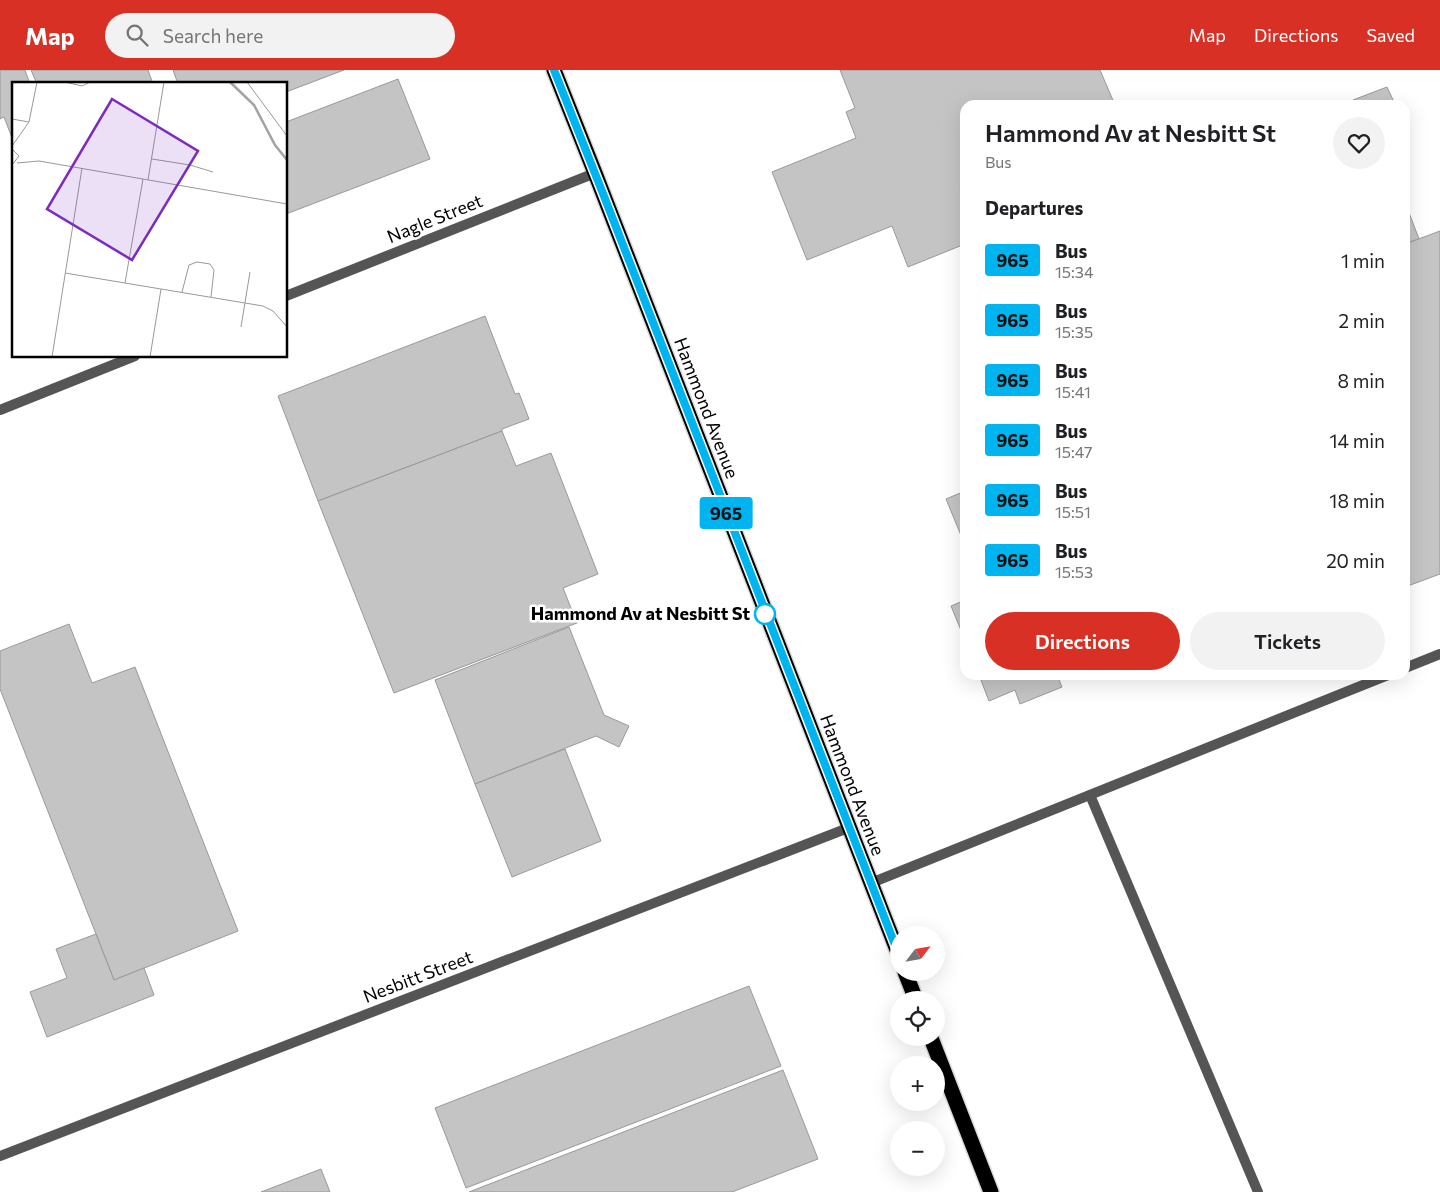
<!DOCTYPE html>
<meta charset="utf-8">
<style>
:root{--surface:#fff;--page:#f2f2f2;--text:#202124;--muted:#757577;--accent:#d93025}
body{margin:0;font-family:Commissioner,sans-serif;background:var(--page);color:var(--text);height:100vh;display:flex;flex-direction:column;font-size:19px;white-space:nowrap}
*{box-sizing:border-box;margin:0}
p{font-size:16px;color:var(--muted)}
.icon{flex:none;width:28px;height:28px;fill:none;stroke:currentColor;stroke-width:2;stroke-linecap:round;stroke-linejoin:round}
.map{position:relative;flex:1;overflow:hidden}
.sheet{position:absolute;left:960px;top:30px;width:450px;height:580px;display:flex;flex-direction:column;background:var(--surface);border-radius:15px;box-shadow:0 5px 20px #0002}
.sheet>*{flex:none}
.badge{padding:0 10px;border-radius:4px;font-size:18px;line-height:32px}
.needle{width:32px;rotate:59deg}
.controls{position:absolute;left:890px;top:856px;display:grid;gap:10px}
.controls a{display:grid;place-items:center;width:55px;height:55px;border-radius:50%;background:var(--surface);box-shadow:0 5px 20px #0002;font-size:25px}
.map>.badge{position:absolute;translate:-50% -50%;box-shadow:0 0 0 2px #fff}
h2{padding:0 25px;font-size:19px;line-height:45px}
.round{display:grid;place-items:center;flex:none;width:52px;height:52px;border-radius:26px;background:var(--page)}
.headline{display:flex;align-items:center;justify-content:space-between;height:85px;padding:0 25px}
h1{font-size:24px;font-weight:600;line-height:38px}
.action{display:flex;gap:10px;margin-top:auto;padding:10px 25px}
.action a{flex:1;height:58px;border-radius:30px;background:var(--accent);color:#fff;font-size:20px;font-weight:600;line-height:58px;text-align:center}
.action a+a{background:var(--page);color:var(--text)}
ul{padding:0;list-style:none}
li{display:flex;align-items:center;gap:15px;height:60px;padding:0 25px}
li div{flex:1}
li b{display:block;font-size:19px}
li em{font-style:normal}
li .badge{min-width:55px;font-weight:700;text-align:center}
header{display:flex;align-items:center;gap:30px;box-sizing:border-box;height:70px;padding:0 25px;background:var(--accent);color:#fff}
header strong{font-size:24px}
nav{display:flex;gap:28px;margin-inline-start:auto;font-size:18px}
.search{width:350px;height:45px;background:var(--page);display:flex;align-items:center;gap:12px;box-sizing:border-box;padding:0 18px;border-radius:28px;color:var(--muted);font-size:19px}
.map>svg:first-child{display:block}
.building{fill:#c4c4c4;stroke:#999}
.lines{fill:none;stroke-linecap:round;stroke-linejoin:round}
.highway-casing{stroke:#dbdbdb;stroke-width:18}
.lane{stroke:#555;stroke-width:10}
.street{stroke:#555;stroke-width:10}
.highway{stroke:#000;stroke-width:15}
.line-casing{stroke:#fff;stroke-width:11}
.line{stroke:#00b5ef;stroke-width:8}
.stop-dot{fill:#fff;stroke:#00b5ef;stroke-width:2.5}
.labels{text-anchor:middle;stroke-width:5;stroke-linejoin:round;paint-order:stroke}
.street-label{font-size:18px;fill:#000;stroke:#fff}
.stop-label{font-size:18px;font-weight:bold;fill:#000;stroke:#fff;text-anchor:end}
.inset-river{fill:none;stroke:#a3a3a3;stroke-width:2.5}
.inset-road{fill:none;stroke:#999;stroke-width:1}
.view{fill:#7b2cbf;fill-opacity:0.15;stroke:#7b2cbf;stroke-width:2.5}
.inset-edge{fill:none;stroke:#000;stroke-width:2.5}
</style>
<header>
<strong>Map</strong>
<div class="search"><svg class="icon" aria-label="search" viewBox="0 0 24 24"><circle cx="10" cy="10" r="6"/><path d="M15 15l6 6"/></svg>Search here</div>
<nav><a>Map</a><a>Directions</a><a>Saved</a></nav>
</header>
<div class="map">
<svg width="1440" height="1122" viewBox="0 0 1440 1122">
<rect width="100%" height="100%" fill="#fff"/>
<g class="building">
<path d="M0,0H25L30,14H14V73L4,47L0,49Z"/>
<path d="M31,0H148L153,14H37Z"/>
<path d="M173,0H344L286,22V14H178Z"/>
<path d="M840,0H1100L1115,35H965V119L960,121L965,132V174L908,197L892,156L807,190L772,102L856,68L846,42L855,38Z"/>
<path d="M398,9L430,89L286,144V52Z"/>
<path d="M1387,17L1395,34L1356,35L1353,30Z"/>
<path d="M1405,132L1419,169L1405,174Z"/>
<path d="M1440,161V504L1405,517V174Z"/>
<path d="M485,246L515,324L519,323L529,349L502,359V361L318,431L278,326Z"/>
<path d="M502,361L516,396L551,383L598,504L563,518L577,553L394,623L318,431Z"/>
<path d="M965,421V475L946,429Z"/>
<path d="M965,530V570L951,536Z"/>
<path d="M69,554L92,613L135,597L238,861L114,910L0,619V581Z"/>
<path d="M569,557L604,645L629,656L619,677L596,666L475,714L435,610Z"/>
<path d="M979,605H1057L1062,617L1020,634L1015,620L989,631Z"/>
<path d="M565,679L601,771L512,807L475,714Z"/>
<path d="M96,864L114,910L144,898L154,925L47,967L30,922L67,908L56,879Z"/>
<path d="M749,916L781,996L466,1118L435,1038Z"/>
<path d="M783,1000L818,1089L732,1122H469Z"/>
<path d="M321,1099L330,1122H261Z"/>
</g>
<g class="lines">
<defs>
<g id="highway">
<path d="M554,0L595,103L899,885"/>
<path d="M905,902L916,930"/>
<path d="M931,968L991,1122"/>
</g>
</defs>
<use href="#highway" class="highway-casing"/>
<g class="lane">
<path d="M1405,598L1440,584"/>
<path d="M1090,725L1258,1122"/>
<path d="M871,813L1388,605"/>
</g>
<g class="street">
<path d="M286,226L595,103"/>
<path d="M0,340L135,286"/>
<path d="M0,1086L848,758"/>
</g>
<use href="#highway" class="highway"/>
</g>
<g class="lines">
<defs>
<path id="line" d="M554,0L602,121L899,885"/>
</defs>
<use href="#line" class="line-casing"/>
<use href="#line" class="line"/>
</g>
<circle class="stop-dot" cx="765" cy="544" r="10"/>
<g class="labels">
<g class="street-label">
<text transform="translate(435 149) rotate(-22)" y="6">Nagle Street</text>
<text transform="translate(706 338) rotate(69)" y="6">Hammond Avenue</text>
<text transform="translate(852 715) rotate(69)" y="6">Hammond Avenue</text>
<text transform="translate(418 907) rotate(-21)" y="6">Nesbitt Street</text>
</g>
<g class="stop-label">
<text x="750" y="550">Hammond Av at Nesbitt St</text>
</g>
</g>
<g transform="translate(12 12)">
<rect width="275" height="275" fill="#fff"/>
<path class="inset-river" d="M218,0L242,23L263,63L275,78"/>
<path class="inset-road" d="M53,0L70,4L78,0M235,0L275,54M0,37L17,40M0,64L17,40L25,0M0,67L7,74L0,83M140,77L178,83L201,90M5,81L27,79L275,122M136,98L152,0M53,191L251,224L261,229L275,245M113,201L131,97M170,210L177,183L185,180L198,182L202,188L199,215M229,245L238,190M40,275L70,86M138,275L149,207"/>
<path class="view" d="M100,17L186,69L120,178L35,127Z"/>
<rect width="275" height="275" class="inset-edge"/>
</g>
</svg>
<div class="controls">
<a><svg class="needle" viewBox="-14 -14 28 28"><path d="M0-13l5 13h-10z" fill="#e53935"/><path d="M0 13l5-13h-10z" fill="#757577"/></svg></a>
<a><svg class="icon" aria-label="locate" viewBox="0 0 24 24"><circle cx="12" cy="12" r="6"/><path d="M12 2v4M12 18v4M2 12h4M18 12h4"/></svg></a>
<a>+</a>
<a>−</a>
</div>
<b class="badge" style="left:726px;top:443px;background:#00b5ef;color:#111">965</b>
<section class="sheet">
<div class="headline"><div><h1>Hammond Av at Nesbitt St</h1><p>Bus</p></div><a class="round"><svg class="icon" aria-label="heart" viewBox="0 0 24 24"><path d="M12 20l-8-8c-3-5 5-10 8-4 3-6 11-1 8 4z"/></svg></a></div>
<h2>Departures</h2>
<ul>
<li><span class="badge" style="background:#00b5ef;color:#111">965</span><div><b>Bus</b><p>15:34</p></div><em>1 min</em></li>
<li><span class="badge" style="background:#00b5ef;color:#111">965</span><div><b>Bus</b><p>15:35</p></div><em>2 min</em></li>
<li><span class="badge" style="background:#00b5ef;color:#111">965</span><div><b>Bus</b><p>15:41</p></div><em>8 min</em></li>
<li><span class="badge" style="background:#00b5ef;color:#111">965</span><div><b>Bus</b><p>15:47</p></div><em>14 min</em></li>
<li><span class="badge" style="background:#00b5ef;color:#111">965</span><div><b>Bus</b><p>15:51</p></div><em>18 min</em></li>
<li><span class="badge" style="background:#00b5ef;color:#111">965</span><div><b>Bus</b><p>15:53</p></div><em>20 min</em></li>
</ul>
<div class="action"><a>Directions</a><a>Tickets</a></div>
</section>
</div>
